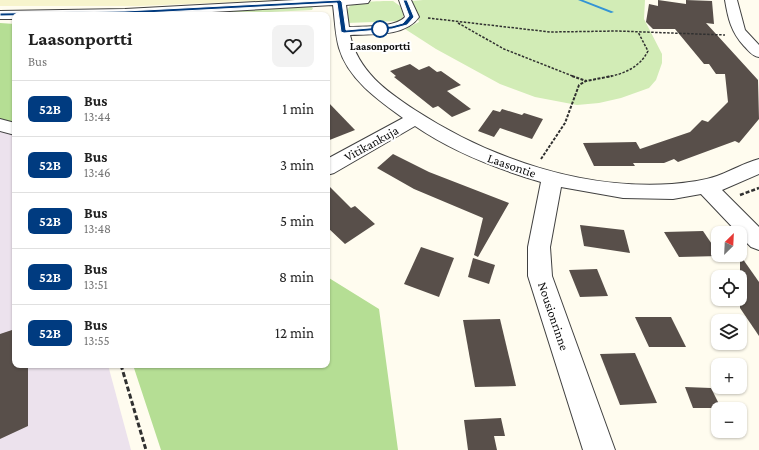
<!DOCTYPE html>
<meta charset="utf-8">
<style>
:root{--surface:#fff;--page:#f2f2f2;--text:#222;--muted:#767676;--line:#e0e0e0}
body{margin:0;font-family:"Crimson Pro",serif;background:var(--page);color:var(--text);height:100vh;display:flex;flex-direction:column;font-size:15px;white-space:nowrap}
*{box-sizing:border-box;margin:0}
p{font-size:13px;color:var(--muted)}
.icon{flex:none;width:22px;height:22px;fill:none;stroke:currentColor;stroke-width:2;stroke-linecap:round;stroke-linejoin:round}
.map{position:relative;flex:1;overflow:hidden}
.details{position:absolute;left:12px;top:12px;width:318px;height:356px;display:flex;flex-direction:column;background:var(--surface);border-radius:8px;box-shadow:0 1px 3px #0004}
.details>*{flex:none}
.badge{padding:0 8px;border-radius:6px;font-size:14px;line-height:26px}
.needle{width:26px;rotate:24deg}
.controls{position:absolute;left:711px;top:226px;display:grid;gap:8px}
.controls a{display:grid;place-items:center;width:36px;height:36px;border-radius:8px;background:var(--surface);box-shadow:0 1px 3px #0004;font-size:20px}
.map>.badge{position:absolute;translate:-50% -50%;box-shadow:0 0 0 2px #fff}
.round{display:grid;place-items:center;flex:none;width:42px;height:42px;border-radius:8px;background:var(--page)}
.summary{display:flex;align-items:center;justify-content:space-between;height:68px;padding:0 16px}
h1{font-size:19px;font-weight:700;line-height:30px}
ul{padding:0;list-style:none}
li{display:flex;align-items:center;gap:12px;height:56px;padding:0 16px;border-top:1px solid var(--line)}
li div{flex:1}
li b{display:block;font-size:15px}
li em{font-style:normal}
li .badge{min-width:44px;font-weight:700;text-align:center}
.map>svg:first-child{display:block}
.industrial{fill:#ece2ed}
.farmland{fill:#f7f4cd}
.green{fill:#d2ecb6}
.forest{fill:#b5de94}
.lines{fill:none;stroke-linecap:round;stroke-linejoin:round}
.stream{fill:#3394d5;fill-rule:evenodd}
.building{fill:#584f4a}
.minor-casing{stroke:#414141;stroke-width:2}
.path-far3{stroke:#303030;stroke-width:1.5;stroke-dasharray:2.5 1.5;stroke-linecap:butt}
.path-far2{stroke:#303030;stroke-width:2;stroke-dasharray:3 1.5;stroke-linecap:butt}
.path-far1{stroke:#303030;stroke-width:2.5;stroke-dasharray:4 2;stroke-linecap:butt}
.path{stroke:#303030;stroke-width:3;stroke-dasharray:5 2.5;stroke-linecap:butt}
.minor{fill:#fff;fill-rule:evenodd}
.line{fill:#003b80;stroke:#fff}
.stop-dot{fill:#fff;stroke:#003b80;stroke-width:2}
.labels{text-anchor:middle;stroke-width:4;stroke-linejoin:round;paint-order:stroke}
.far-stop-label{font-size:11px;font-weight:bold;fill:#0e0e0e;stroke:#fff}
.street-label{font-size:13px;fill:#0e0e0e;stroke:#fff}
</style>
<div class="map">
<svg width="759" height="450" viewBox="0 0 759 450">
<rect width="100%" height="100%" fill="#fffcef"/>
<path class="industrial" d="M0,129L15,135V365H108L131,450H0Z"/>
<path class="farmland" d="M0,0H276L139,6H0Z"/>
<g class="green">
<path d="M423,0H645L644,19L662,54V63L656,80L649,88L621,98L599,103L577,105L535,97L500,84L436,49L405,29L419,22L412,1Z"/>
<path d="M393,1L400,6L404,15L400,21L347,23C347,19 346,10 349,7C353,1 385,1 393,1Z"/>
<path d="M310,6L313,8L312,10L207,15H147Z"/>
</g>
<g class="forest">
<path d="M0,23L15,24V124L0,119Z"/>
<path d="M329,278L379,309L398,450H161L133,365H327V280Z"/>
</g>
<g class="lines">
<path class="stream" d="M578,0H583L614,12L611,13Z"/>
</g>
<g class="building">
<path d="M658,0L686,4V0L712,1L714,24L706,23L758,80L759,119L739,143L735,141L678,162L674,159L664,163H633L635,166H594L583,143L636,142L640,149L690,132L702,120L708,122L728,102L725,74H716L709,64H704L675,29H653L646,22L649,4L658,6Z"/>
<path d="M410,64L419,70L429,66L437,72L441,71L461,85L447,91L471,109L452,117L438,106L433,108L394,77L396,76L390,71Z"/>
<path d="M327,101L355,130L327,141Z"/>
<path d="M502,109L522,115L524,113L543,119L532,139L500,128L494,137L478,131L493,110L500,112Z"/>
<path d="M393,154L429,172L509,203L478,257L474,255L483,218L414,189L377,168Z"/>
<path d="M327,184L351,208L355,206L375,224L345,244L327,227Z"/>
<path d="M580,225L624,230L630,253L584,246Z"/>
<path d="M703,231L720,256L679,257L664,232Z"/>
<path d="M421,247L454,258L439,297L404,284Z"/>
<path d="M740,255L759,282V336L740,308Z"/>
<path d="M473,258L495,265L489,284L468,277Z"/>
<path d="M597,269L608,296L580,297L569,270Z"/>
<path d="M635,317H671L686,347H649Z"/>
<path d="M500,319L516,386L475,387L463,320Z"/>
<path d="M15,329V365H28V426L0,439V334Z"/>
<path d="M635,353L657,403L620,405L600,354Z"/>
<path d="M685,387L711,388L721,408H693Z"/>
<path d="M501,418L505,436H494L497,450H468L464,420Z"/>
</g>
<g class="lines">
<defs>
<g id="minor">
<path d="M295,0H370L368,3L346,5L349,27C364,26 395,28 405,17L399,0H411L419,17C405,37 372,34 350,35C358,71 386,91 415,110C490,159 583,190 672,184C685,183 706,180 717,176C731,171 744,163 759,159V174L722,190L759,227V250L751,247L740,236V233H738L701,194L673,199L623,198L561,187L550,247L552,276L615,450H583L528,276V247L541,182C497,169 453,152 415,126L334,173L327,175V159L403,118C378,100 348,79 339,48C335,34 335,20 333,5L159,15H15V19H0V11L125,9Z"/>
<path d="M725,0H737L745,30L759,45V57C752,56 749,51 744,46C731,32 728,18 725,0Z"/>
<path d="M0,119L15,123V135L0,131Z"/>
</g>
</defs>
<use href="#minor" class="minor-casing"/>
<g class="path-far3">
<path d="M428,18L550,32L618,31L725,35"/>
<path d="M458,23L504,49L575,77"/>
<path d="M607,77C624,74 640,67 648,51L638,32"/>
</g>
<g class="path-far2">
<path d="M572,76L586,81"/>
<path d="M541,159L565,123L579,85L586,81L612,76"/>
</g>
<path class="path-far1" d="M740,195L759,188"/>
<path class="path" d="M121,365L146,450"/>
<use href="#minor" class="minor"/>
</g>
<path class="line" d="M340,0L342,2L346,30L392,26L403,23L409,16L403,0H407L414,17L407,25L392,29L344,33L341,32L337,3L125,14L0,16V13L125,11Z"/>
<circle class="stop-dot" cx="380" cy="29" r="8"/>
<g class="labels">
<g class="far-stop-label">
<text x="380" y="50">Laasonportti</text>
</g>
<g class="street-label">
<text transform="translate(371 143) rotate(-29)" y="5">Vitikankuja</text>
<text transform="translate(512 165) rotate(19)" y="5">Laasontie</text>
<text transform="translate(554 316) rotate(71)" y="5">Nousionrinne</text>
</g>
</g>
</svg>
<div class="controls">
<a><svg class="needle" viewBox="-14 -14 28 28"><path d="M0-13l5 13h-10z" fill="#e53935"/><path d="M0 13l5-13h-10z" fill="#767676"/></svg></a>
<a><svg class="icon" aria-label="locate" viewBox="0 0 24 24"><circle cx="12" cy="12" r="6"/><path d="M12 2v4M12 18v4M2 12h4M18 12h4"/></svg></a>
<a><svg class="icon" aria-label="layers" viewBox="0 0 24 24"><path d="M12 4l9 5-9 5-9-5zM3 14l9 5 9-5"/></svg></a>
<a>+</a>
<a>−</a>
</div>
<section class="details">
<div class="summary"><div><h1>Laasonportti</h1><p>Bus</p></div><a class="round"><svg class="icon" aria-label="heart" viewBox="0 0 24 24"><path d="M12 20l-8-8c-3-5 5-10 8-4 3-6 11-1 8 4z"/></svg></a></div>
<ul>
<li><span class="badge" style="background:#003b80;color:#fff">52B</span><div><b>Bus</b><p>13:44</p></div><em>1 min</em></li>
<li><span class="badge" style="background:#003b80;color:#fff">52B</span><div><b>Bus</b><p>13:46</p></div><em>3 min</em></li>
<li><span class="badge" style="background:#003b80;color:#fff">52B</span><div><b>Bus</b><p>13:48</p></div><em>5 min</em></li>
<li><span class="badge" style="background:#003b80;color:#fff">52B</span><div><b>Bus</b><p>13:51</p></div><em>8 min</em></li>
<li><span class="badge" style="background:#003b80;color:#fff">52B</span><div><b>Bus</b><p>13:55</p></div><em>12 min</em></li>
</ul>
</section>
</div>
